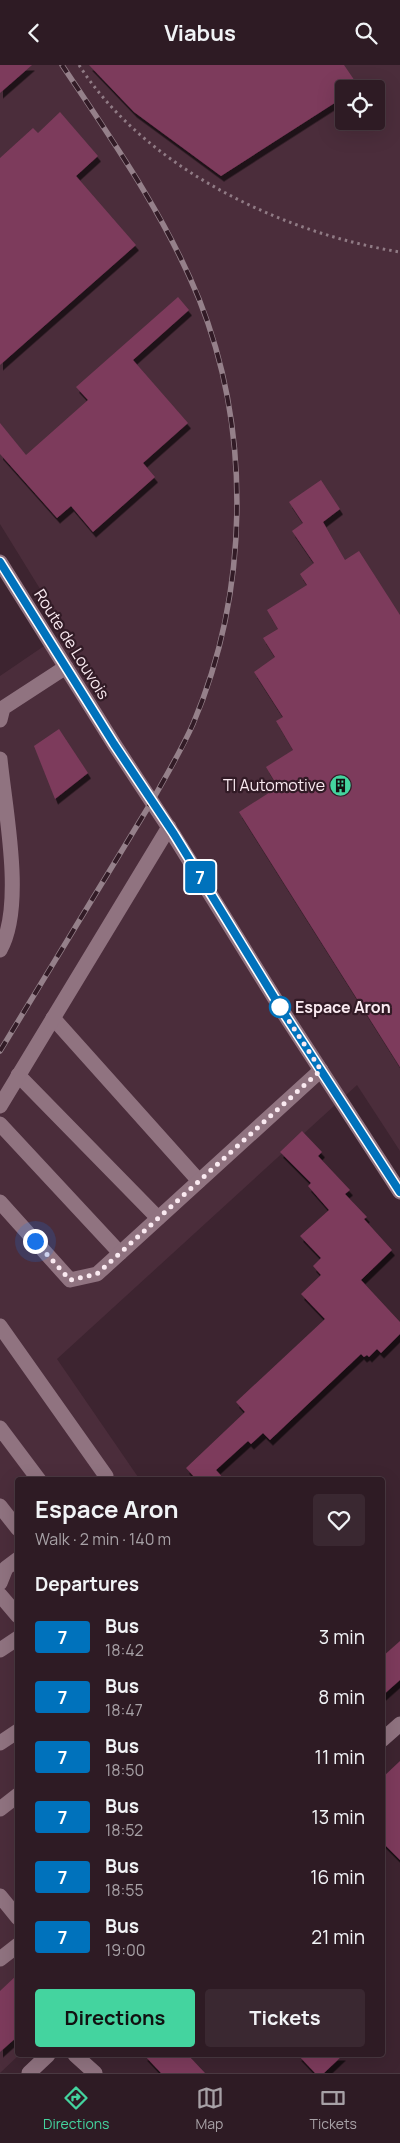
<!DOCTYPE html>
<meta charset="utf-8">
<style>
:root{--surface:#2e1b24;--page:#3a2831;--text:#f1f3f6;--muted:#a7a1a6;--line:#493941;--accent:#44d49f}
body{margin:0;font-family:Manrope,sans-serif;background:var(--page);color:var(--text);height:100vh;display:flex;flex-direction:column;font-size:19px;white-space:nowrap}
*{box-sizing:border-box;margin:0}
p{font-size:16px;color:var(--muted)}
.icon{flex:none;width:28px;height:28px;fill:none;stroke:currentColor;stroke-width:2;stroke-linecap:round;stroke-linejoin:round}
.map{position:relative;flex:1;overflow:hidden}
.side{position:absolute;left:15px;top:1412px;width:370px;height:580px;display:flex;flex-direction:column;background:var(--surface);border-radius:5px;box-shadow:0 5px 20px #0002,0 0 0 1px var(--line)}
.side>*{flex:none}
.badge{padding:0 10px;border-radius:4px;font-size:18px;line-height:32px}
.buttons{position:absolute;left:335px;top:15px;display:grid;gap:10px}
.buttons a{display:grid;place-items:center;width:50px;height:50px;border-radius:5px;background:var(--surface);box-shadow:0 5px 20px #0002,0 0 0 1px var(--line);font-size:25px}
.you{position:absolute;width:25px;height:25px;margin:-12px;border:4px solid #fff;border-radius:50%;background:#1a73e8;box-shadow:0 0 0 8px #1a73e833}
.map>.badge{position:absolute;translate:-50% -50%;box-shadow:0 0 0 2px #fff}
h2{padding:0 20px;font-size:19px;line-height:45px}
.round{display:grid;place-items:center;flex:none;width:52px;height:52px;border-radius:5px;background:var(--page)}
.headline{display:flex;align-items:center;justify-content:space-between;height:85px;padding:0 20px}
h1{font-size:24px;font-weight:700;line-height:38px}
.button{display:flex;gap:10px;margin-top:auto;padding:10px 20px}
.button a{flex:1;height:58px;border-radius:5px;background:var(--accent);color:#111;font-size:20px;font-weight:700;line-height:58px;text-align:center}
.button a+a{background:var(--page);color:var(--text)}
ul{padding:0;list-style:none}
li{display:flex;align-items:center;gap:15px;height:60px;padding:0 20px}
li div{flex:1}
li b{display:block;font-size:19px}
li em{font-style:normal}
li .badge{min-width:55px;font-weight:700;text-align:center}
header{display:flex;justify-content:space-between;align-items:center;height:65px;padding:0 20px;background:var(--surface);font-size:22px;font-weight:700}
.tab-bar{display:flex;justify-content:space-around;align-items:center;height:70px;border-top:1px solid var(--line);background:var(--surface);font-size:14px;color:var(--muted)}
.tab-bar a{display:grid;justify-items:center;gap:2px}
.tab-bar .on{color:var(--accent)}
.map>svg:first-child{display:block}
.built{fill:#4b2d3b;fill-rule:evenodd}
.building{fill:#7d3b5c;filter:url(#shadow)}
.lines{fill:none;stroke-linecap:round;stroke-linejoin:round}
.path{stroke:#907b85;stroke-width:3;stroke-dasharray:2.5 4;stroke-linecap:butt}
.minor{stroke:#907380;stroke-width:15}
.rail-casing{stroke:#95808a;stroke-width:5.5}
.rail{stroke:#321b26;stroke-width:4;stroke-dasharray:11;stroke-linecap:butt}
.line-casing{stroke:#fff;stroke-width:11}
.line{stroke:#0072bc;stroke-width:8}
.walk{stroke:#faeaf1;stroke-width:5;stroke-dasharray:0 9}
.stop-dot{fill:#fff;stroke:#0072bc;stroke-width:2.5}
.labels{text-anchor:middle;stroke-width:4.5;stroke-linejoin:round;paint-order:stroke}
.street-label{font-size:16px;fill:#faeaf1;stroke:#321b26}
.poi-label{font-size:16px;fill:#faeaf1;stroke:#321b26;text-anchor:end}
.stop-label{font-size:16px;font-weight:bold;fill:#faeaf1;stroke:#321b26;text-anchor:start}
</style>
<header><svg class="icon" aria-label="back" viewBox="0 0 24 24"><path d="M15 5l-7 7 7 7"/></svg>Viabus<svg class="icon" aria-label="search" viewBox="0 0 24 24"><circle cx="10" cy="10" r="6"/><path d="M15 15l6 6"/></svg></header>
<div class="map">
<svg width="400" height="2008" viewBox="0 0 400 2008">
<defs>
<filter id="shadow"><feDropShadow dx="3" dy="5.5" stdDeviation="0" flood-color="#0009"/></filter>
</defs>
<rect width="100%" height="100%" fill="#3d2430"/>
<path class="built" d="M0,0H400V1086L357,1020L57,1294L138,1412L134,1415H18V1990H19L0,2008V611L66,566L0,459ZM344,24H376V56H344Z"/>
<g class="building">
<path d="M0,0H32L0,28Z"/>
<path d="M89,0H344L359,22L344,24V32L221,111L134,47Z"/>
<path d="M60,47L98,91L76,111L136,180L0,300V93L33,63L38,68Z"/>
<path d="M178,232L189,245L133,295L188,358L143,398L155,412L93,467L71,441L57,453L0,389V358L26,390L88,335L76,322Z"/>
<path d="M321,415L340,444L323,457L345,495L359,486L400,550V1002L239,747L278,722L266,702L293,685L276,656L283,652L254,607L275,592L263,573L278,564L267,545L307,520L300,509L314,498L292,466L303,458L289,437Z"/>
<path d="M59,664L88,708L55,734L34,681Z"/>
<path d="M302,1066L322,1087L318,1091L350,1125L345,1129L367,1152L364,1154L392,1185L361,1215L400,1257V1269L381,1288L377,1284L369,1292L367,1290L364,1292L361,1289L270,1375L263,1368L251,1379L248,1376L216,1405L225,1415H197L186,1403L245,1347L236,1337L325,1254L301,1229L321,1210L313,1201L321,1193L300,1171L329,1145L308,1121L311,1118L280,1087Z"/>
<path d="M400,1576V1615L382,1631V1592Z"/>
<path d="M400,1696V1795L382,1777V1713Z"/>
<path d="M18,1909V1971L0,1987V1926Z"/>
<path d="M144,1990H188L205,2008H161Z"/>
<path d="M298,1990H343L324,2008H315Z"/>
</g>
<g class="lines">
<path class="path" d="M79,0C145,103 282,168 400,187"/>
<g class="minor">
<path d="M0,497L114,679L173,769L285,950L400,1127"/>
<path d="M0,655L3,643L66,602"/>
<path d="M0,694C5,745 25,841 0,885"/>
<path d="M53,953L199,1116"/>
<path d="M18,1010L158,1153"/>
<path d="M0,1041L169,762"/>
<path d="M0,1059L120,1188"/>
<path d="M0,1137L70,1215L97,1209L321,1005"/>
<path d="M0,1261L106,1411L105,1415"/>
<path d="M0,1363L39,1415"/>
<path d="M0,1441L18,1464"/>
<path d="M0,1518L6,1503L18,1494"/>
<path d="M0,1530L18,1551"/>
<path d="M0,1585L18,1573"/>
<path d="M382,1675L400,1659"/>
<path d="M0,1678L18,1666"/>
<path d="M0,1744L18,1730"/>
<path d="M0,1831L18,1853"/>
<path d="M0,1894L18,1880"/>
<path d="M75,1990L95,2008"/>
<path d="M29,2008L48,1990"/>
</g>
<defs>
<path id="rail" d="M0,986L152,736C166,711 181,686 193,659C249,527 252,367 199,234C165,150 112,75 62,0"/>
</defs>
<use href="#rail" class="rail-casing"/>
<use href="#rail" class="rail"/>
</g>
<g class="lines">
<defs>
<path id="line" d="M0,497L114,679L174,769L285,950L400,1127"/>
</defs>
<use href="#line" class="line-casing"/>
<use href="#line" class="line"/>
<path class="walk" d="M35,1176L70,1215L97,1209L321,1005L276,936L280,942"/>
</g>
<defs>
<symbol id="building-disc" viewBox="-11 -11 22 22"><circle r="9.5" fill="#44d49f" stroke="#321b26"/><path d="M-4-6H4V6H1V3H-1V6H-4ZM-2.5-4.3h1.7v1.8h-1.7ZM.8-4.3h1.7v1.8H.8ZM-2.5-1h1.7V.8h-1.7ZM.8-1h1.7V.8H.8Z" fill="#111"/></symbol>
</defs>
<g fill-rule="evenodd">
<use href="#building-disc" x="328" y="708" width="25" height="25"/>
</g>
<circle class="stop-dot" cx="280" cy="942" r="10"/>
<g class="labels">
<g class="street-label">
<text transform="translate(72 579) rotate(58)" y="6">Route de Louvois</text>
</g>
<g class="poi-label">
<text x="325" y="726">TI Automotive</text>
</g>
<g class="stop-label">
<text x="295" y="948">Espace Aron</text>
</g>
</g>
</svg>
<div class="buttons">
<a><svg class="icon" aria-label="locate" viewBox="0 0 24 24"><circle cx="12" cy="12" r="6"/><path d="M12 2v4M12 18v4M2 12h4M18 12h4"/></svg></a>
</div>
<div class="you" style="left:35px;top:1176px"></div>
<b class="badge" style="left:200px;top:812px;background:#0072bc;color:#fff">7</b>
<section class="side">
<div class="headline"><div><h1>Espace Aron</h1><p>Walk · 2 min · 140 m</p></div><a class="round"><svg class="icon" aria-label="heart" viewBox="0 0 24 24"><path d="M12 20l-8-8c-3-5 5-10 8-4 3-6 11-1 8 4z"/></svg></a></div>
<h2>Departures</h2>
<ul>
<li><span class="badge" style="background:#0072bc;color:#fff">7</span><div><b>Bus</b><p>18:42</p></div><em>3 min</em></li>
<li><span class="badge" style="background:#0072bc;color:#fff">7</span><div><b>Bus</b><p>18:47</p></div><em>8 min</em></li>
<li><span class="badge" style="background:#0072bc;color:#fff">7</span><div><b>Bus</b><p>18:50</p></div><em>11 min</em></li>
<li><span class="badge" style="background:#0072bc;color:#fff">7</span><div><b>Bus</b><p>18:52</p></div><em>13 min</em></li>
<li><span class="badge" style="background:#0072bc;color:#fff">7</span><div><b>Bus</b><p>18:55</p></div><em>16 min</em></li>
<li><span class="badge" style="background:#0072bc;color:#fff">7</span><div><b>Bus</b><p>19:00</p></div><em>21 min</em></li>
</ul>
<div class="button"><a>Directions</a><a>Tickets</a></div>
</section>
</div>
<nav class="tab-bar">
<a class="on"><svg class="icon" aria-label="directions" viewBox="0 0 24 24"><path d="M12 3l9 9-9 9-9-9zM9 14v-3h6M13 9l2 2-2 2"/></svg>Directions</a>
<a><svg class="icon" aria-label="map" viewBox="0 0 24 24"><path d="M3 6l6-2 6 2 6-2v14l-6 2-6-2-6 2zM9 4v14M15 6v14"/></svg>Map</a>
<a><svg class="icon" aria-label="tickets" viewBox="0 0 24 24"><path d="M3 7h18v10H3zM15 7v10"/></svg>Tickets</a>
</nav>
